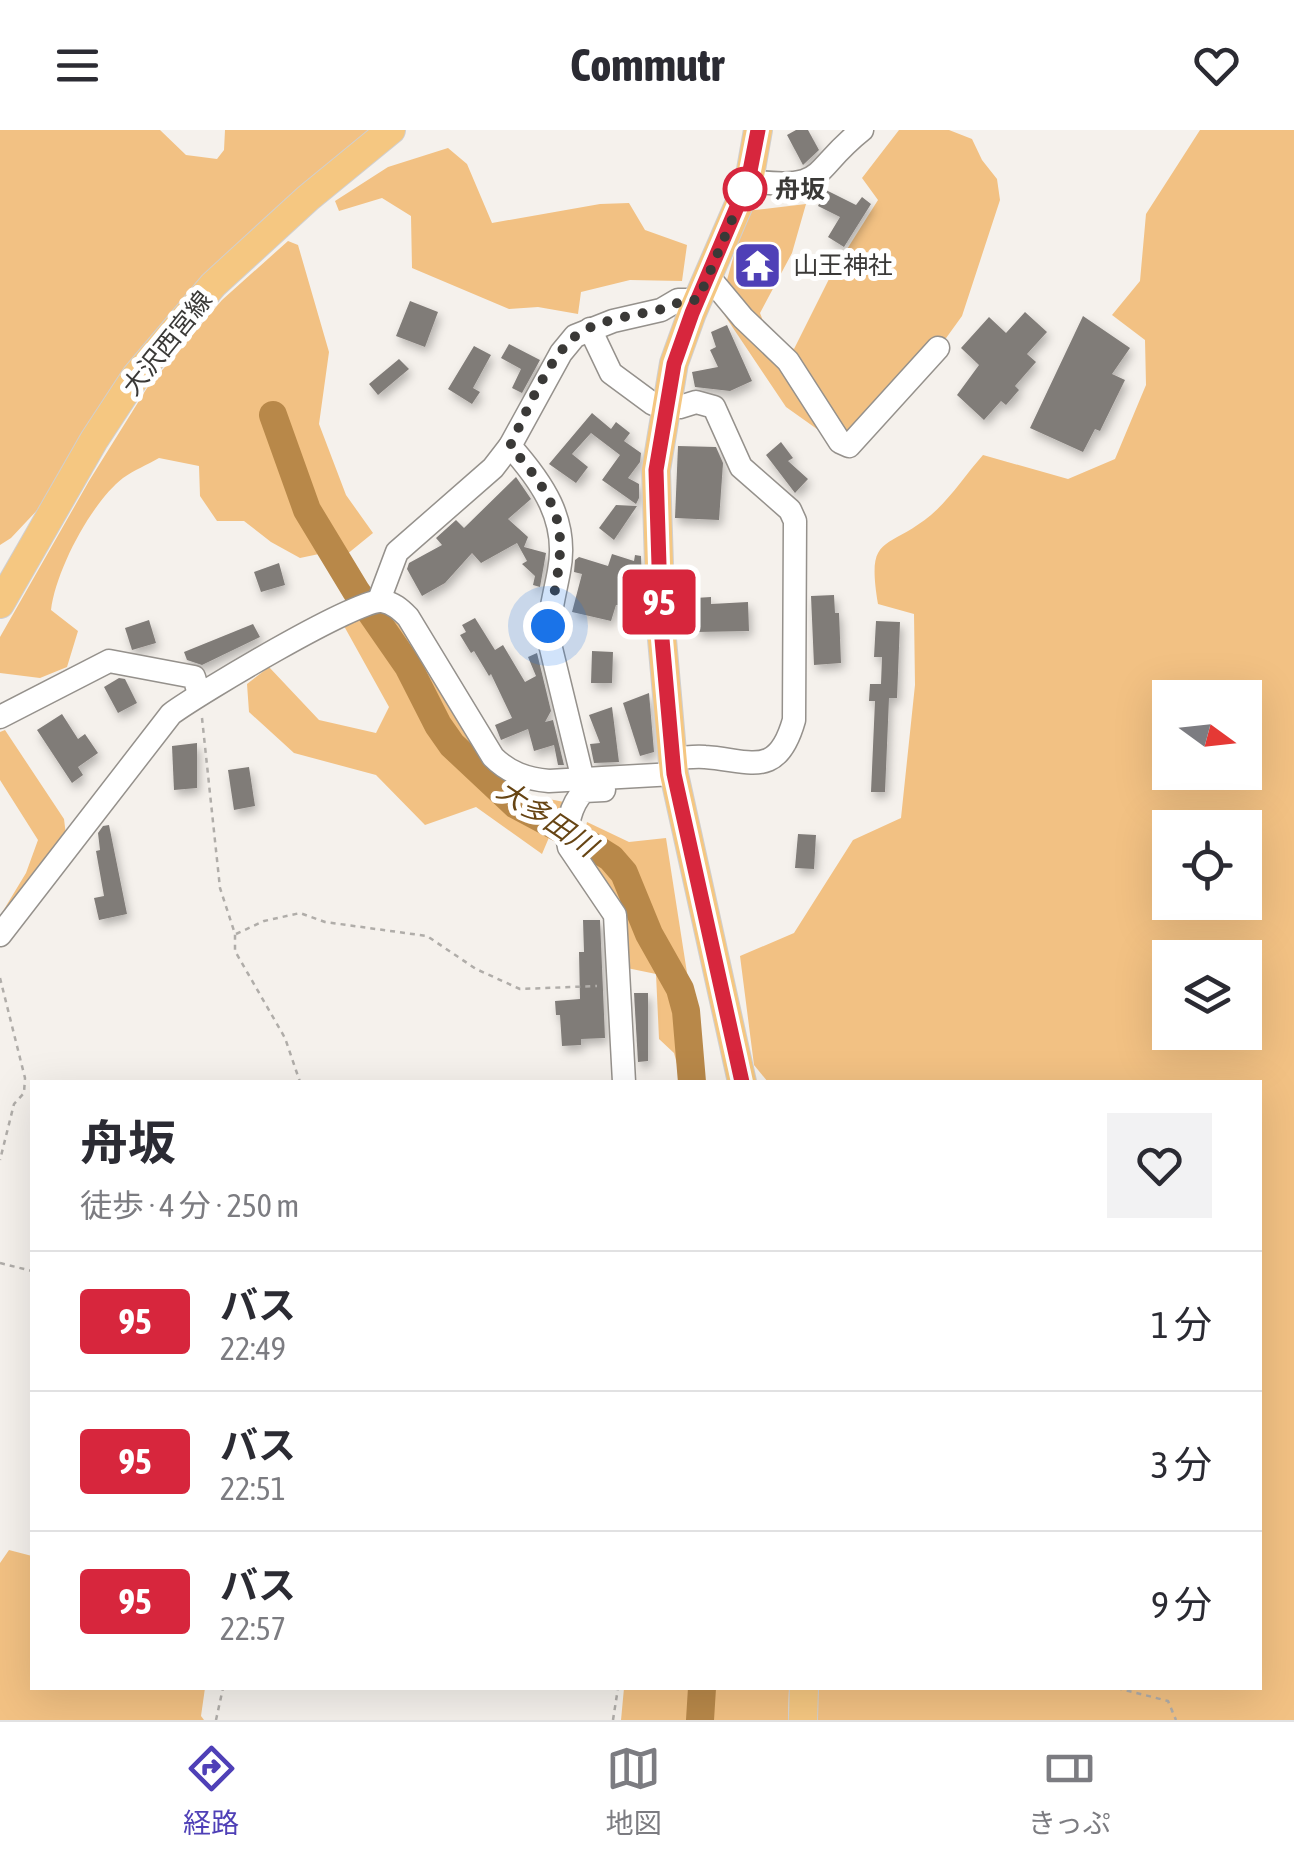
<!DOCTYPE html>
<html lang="ja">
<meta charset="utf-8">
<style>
:root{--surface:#fff;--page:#f2f2f3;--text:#2b2b33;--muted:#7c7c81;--line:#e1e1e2;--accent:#4f40b7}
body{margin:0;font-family:"Asap Condensed","Noto Sans JP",sans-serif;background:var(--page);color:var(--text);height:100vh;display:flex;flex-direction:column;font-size:38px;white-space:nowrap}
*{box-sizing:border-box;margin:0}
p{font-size:32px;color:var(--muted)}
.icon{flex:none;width:55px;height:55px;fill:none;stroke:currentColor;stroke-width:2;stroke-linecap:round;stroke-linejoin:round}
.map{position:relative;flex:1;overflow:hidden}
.details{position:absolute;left:30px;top:950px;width:1232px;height:610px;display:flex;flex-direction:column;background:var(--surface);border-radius:0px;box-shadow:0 10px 40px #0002}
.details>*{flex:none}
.badge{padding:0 20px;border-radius:8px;font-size:35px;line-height:65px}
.needle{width:65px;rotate:105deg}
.tools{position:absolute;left:1152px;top:550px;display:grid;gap:20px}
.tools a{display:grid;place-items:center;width:110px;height:110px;border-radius:0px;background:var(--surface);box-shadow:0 10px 40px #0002;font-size:50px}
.you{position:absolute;width:50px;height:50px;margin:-25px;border:8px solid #fff;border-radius:50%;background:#1a73e8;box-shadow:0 0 0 15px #1a73e833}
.map>.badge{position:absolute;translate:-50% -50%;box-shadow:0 0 0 5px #fff}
.round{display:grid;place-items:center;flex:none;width:105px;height:105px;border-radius:0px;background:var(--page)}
.headline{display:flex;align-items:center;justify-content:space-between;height:170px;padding:0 50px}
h1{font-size:48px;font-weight:700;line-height:75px}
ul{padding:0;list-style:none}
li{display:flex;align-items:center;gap:30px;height:140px;padding:0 50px;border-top:2px solid var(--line)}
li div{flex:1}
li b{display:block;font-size:38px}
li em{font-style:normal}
li .badge{min-width:110px;font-weight:700;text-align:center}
header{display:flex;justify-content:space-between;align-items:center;height:130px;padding:0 50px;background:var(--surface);font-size:45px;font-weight:700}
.dock{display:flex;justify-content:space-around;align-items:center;height:140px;border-top:2px solid var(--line);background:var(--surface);font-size:28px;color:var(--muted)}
.dock a{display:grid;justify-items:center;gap:5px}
.dock .on{color:var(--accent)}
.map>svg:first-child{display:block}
.green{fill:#f2c183;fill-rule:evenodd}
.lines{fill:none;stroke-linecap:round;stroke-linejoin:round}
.river{stroke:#b88849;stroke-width:28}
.building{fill:#807c78;filter:url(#shadow)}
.minor-casing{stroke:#95918c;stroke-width:25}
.major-casing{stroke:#d0cfcf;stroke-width:30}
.path{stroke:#b0ada9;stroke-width:2.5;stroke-dasharray:5 5;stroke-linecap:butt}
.minor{stroke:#fff;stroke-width:22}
.major{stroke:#f5c781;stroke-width:28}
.line-casing{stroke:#fff;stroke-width:22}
.line{stroke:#d7263d;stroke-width:15}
.walk{stroke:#3a3937;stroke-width:10;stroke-dasharray:0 18}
.stop-dot{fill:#fff;stroke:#d7263d;stroke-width:5}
.labels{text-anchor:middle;stroke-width:10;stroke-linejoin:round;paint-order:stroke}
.stop-label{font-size:25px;font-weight:bold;fill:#3a3937;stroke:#fff;text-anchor:start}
.poi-label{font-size:25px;fill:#3a3937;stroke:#fff;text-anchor:start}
.street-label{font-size:25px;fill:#3a3937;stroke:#fff}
.water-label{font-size:28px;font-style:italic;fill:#674514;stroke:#fff}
</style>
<header><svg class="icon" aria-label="menu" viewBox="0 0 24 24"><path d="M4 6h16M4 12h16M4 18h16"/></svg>Commutr<svg class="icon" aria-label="heart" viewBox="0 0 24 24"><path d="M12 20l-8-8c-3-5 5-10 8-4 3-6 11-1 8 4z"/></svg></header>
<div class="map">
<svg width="1294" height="1590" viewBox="0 0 1294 1590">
<defs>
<filter id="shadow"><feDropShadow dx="3" dy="5.5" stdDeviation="5" flood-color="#0004"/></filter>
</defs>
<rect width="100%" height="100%" fill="#f5f1ec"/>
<g class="green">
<path d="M0,0H160L186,25L217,29L224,20L225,0H378L138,227L71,322L42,375L11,408L0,415Z"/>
<path d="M899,0H949L972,9L982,30L997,49L1000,70L962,186L936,222L864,305L824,304L786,277L715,171L727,150L746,81L806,74L792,123L760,183L768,204L794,219L832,143L878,70L862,48Z"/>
<path d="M1200,0H1294V1590H812L815,1558H1260V952H768L754,935L740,826L794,803L853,710L901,688L915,555L914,484L878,474C866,402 886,422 931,385C950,369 966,344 983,325L1068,349L1115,329L1146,255L1145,210L1112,185L1140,151L1146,84ZM1170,568H1245V642H1170ZM1170,698H1245V772H1170ZM1170,828H1245V902H1170Z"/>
<path d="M448,18L467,34L492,93L600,74L629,73L645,100L687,115L682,151L630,150L581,162L578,184L538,177L509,179L412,138L411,86L382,68L339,81L335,71L388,37Z"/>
<path d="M288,111L298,115L329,222L319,294L346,365L373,403L346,425L319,424L300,428L271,412L244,391H217L200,366L199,336L159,328C147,335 134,340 123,348C91,373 56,440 51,480L78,501L67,537L40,548L0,543V507L89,351L147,258L222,170Z"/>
<path d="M379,481L397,492L495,644L529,665L564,672L542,724L476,677L425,695L376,645L294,623L249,582L247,554L269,537L319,590L376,603L389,577L344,496Z"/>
<path d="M5,600L64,689L66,705L0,796V786L26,743L38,710L0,650V602Z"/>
<path d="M587,692L629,712L666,708L704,952H682L674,923L659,909L656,844L627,838L580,721Z"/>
<path d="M9,1420L32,1426V1558H205L201,1586L204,1590H0V1433Z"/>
<path d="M624,1558H789L788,1590H621Z"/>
</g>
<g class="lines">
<g class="river">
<path d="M273,285L307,380L356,461L408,536L438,595L452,615L516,675L587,713L611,728L624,743L649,804L680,859L686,881L692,952"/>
<path d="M700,1590L702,1558"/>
</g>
</g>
<g class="building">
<path d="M796,0H808L819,20L803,35L787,5Z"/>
<path d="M826,60L856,75L862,67L871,74L844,117L828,107L840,87L818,76Z"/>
<path d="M410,171L438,182L425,217L396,206Z"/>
<path d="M1025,182L1047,202L1027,224L1036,232L1015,256L1019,260L1006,275L1001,271L984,290L957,265L979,235L961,218L989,187L1006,203Z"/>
<path d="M1083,186L1130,218L1112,244L1125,250L1100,301L1095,299L1083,322L1030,298Z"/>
<path d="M727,195L752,251L730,261L695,257L692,242L718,237L710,220L716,217L711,202Z"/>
<path d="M509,214L540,230L522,263L512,258L521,239L501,228Z"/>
<path d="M474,216L491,225L473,258L480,262L472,274L448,259Z"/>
<path d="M399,229L409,239L378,265L369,254Z"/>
<path d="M592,283L611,299L616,292L630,303L624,311L641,323L640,332L628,348L639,354V368L636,374L602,350L620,325L591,303L572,324L588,337L576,353L549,334Z"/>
<path d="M781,312L793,328L788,331L808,349L795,363L766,325Z"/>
<path d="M678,316L716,317L723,333L719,390L675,388Z"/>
<path d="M516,347L531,369L508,389L528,407L524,417L546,423L540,457L533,455L535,446L522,434L527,431L517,413L481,433L472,423L445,453L422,466L407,439L409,433L442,415L436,408L456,390L464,398Z"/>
<path d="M616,375L637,376L614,410L599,398Z"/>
<path d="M612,424L634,431L635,425L641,426L643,478L616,475L611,491L572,482L582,444L574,442L575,430L579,427L608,436Z"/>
<path d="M279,433L285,455L261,462L254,442Z"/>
<path d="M834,465L835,483H839L841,533L814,535L811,466Z"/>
<path d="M711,467V474L748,472L749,501L697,502L695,468Z"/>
<path d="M475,488L495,520L503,515L525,552L536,546L528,527L537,523L551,581L545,592L553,590L564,635H558L554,615L534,621L528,599L501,610L495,595L512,588L491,544L489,546L474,521L471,523L460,505L466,502L462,495Z"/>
<path d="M149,490L156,513L132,520L125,498Z"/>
<path d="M876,491L900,492L897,568H889L885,662H871L875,571H869L870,554H881L882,527H874Z"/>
<path d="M253,494L260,507L202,535L187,530L184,522Z"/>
<path d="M592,521L613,522L612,553H591Z"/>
<path d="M119,548L125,549L137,573L118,583L104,557Z"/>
<path d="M649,563L654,622L640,626L623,573Z"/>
<path d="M612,577L619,632L594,633L590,614L600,613L589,585Z"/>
<path d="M62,584L78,609L85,604L98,623L78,637L83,645L72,653L37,600Z"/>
<path d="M197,613V658L174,660L172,616Z"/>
<path d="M249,637L255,676L234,680L228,640Z"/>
<path d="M109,695L127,784L99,790L94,768L104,766L96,721L100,720L98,703L103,696Z"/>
<path d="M798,704L816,705L814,739L795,738Z"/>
<path d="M583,790H600L605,908L581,909V915L562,916L560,885H556L555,871L580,869L579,822H584Z"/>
<path d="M634,863H648V931L638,932Z"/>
</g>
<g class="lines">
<defs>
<g id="minor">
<path d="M749,51C829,61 809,42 862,0"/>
<path d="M708,146L743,188L788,231L840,312L849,316L938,218"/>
<path d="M590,199L611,243L653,274"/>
<path d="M510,316C542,352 569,390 559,441C555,464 548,486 549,510L583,650"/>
<path d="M379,470L397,422L493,338L510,316L561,223L575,206L613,191L661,180L678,170H698"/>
<path d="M0,587L109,531L194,547L199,564"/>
<path d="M672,628C683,628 694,626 705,627C750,630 777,650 794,590L795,391L790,380L741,337L714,277L696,272L680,277"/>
<path d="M604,660L584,661C571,674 564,699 569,717L615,785L624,952"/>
<path d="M0,805L171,584C198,564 358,468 382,471C393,473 400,479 408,487L493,627C509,643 527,649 549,651L674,644"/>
</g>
<g id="major">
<path d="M0,474L94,310L136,246L213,155L308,68L391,0"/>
<path d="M742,952L674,644L661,498L656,340L674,233L692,183L749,51L758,0"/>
<path d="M803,1590L804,1558"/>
</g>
</defs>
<use href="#minor" class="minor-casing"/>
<use href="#major" class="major-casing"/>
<g class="path">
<path d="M202,588L220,758L235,804V821L285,908L300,952"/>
<path d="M236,804L264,791L300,783L325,792L427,806L476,839L520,859L597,856"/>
<path d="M0,848L25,948L24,963L14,974L0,1030"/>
<path d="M0,1133L32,1141"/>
<path d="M1117,1558L1168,1571L1176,1590"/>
<path d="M216,1590L223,1558"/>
<path d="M613,1590L618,1558"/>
</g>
<use href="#minor" class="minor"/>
<use href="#major" class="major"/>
</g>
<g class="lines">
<defs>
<path id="line" d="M742,952L674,644L661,498L656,340L674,234L692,183L748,51L758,0"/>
</defs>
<use href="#line" class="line-casing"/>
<use href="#line" class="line"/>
<path class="walk" d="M548,496C565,408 573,387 510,316C526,283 546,233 573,208C593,191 629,186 654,181C673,177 676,170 698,170L745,59"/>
</g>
<defs>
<symbol id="temple-square" viewBox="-11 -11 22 22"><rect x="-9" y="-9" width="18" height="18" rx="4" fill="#4f40b7" stroke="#fff"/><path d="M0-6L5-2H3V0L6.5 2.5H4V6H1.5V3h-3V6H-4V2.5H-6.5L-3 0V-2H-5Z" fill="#fff"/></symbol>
</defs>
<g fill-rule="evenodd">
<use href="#temple-square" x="730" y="108" width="55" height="55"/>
</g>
<circle class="stop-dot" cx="745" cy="59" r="20"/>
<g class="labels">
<g class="stop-label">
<text x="775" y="68">舟坂</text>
</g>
<g class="poi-label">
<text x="793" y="144">山王神社</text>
</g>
<g class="street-label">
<text transform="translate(167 213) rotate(-51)" y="9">大沢西宮線</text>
</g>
<g class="water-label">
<text transform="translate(547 688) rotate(34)" y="10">大多田川</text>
</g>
</g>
</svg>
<div class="tools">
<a><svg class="needle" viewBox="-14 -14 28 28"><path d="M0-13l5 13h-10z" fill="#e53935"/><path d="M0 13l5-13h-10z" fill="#7c7c81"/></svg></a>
<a><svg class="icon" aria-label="locate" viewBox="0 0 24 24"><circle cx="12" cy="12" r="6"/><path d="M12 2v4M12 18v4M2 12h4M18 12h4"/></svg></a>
<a><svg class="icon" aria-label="layers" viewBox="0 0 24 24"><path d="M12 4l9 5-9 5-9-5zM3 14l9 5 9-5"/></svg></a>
</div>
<div class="you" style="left:548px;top:496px"></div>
<b class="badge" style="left:659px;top:472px;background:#d7263d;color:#fff">95</b>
<section class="details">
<div class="headline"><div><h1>舟坂</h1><p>徒歩 · 4 分 · 250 m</p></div><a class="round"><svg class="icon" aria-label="heart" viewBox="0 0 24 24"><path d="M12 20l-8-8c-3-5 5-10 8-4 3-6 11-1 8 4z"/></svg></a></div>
<ul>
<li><span class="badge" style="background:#d7263d;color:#fff">95</span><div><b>バス</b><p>22:49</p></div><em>1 分</em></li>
<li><span class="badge" style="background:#d7263d;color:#fff">95</span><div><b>バス</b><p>22:51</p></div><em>3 分</em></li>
<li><span class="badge" style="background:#d7263d;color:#fff">95</span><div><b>バス</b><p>22:57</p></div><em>9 分</em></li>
</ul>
</section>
</div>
<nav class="dock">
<a class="on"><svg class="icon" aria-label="directions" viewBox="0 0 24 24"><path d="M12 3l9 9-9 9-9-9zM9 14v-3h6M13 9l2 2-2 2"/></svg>経路</a>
<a><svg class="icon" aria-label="map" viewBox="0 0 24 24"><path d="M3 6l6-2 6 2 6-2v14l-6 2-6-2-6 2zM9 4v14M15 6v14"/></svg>地図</a>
<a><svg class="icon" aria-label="tickets" viewBox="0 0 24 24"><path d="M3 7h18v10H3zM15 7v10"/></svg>きっぷ</a>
</nav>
